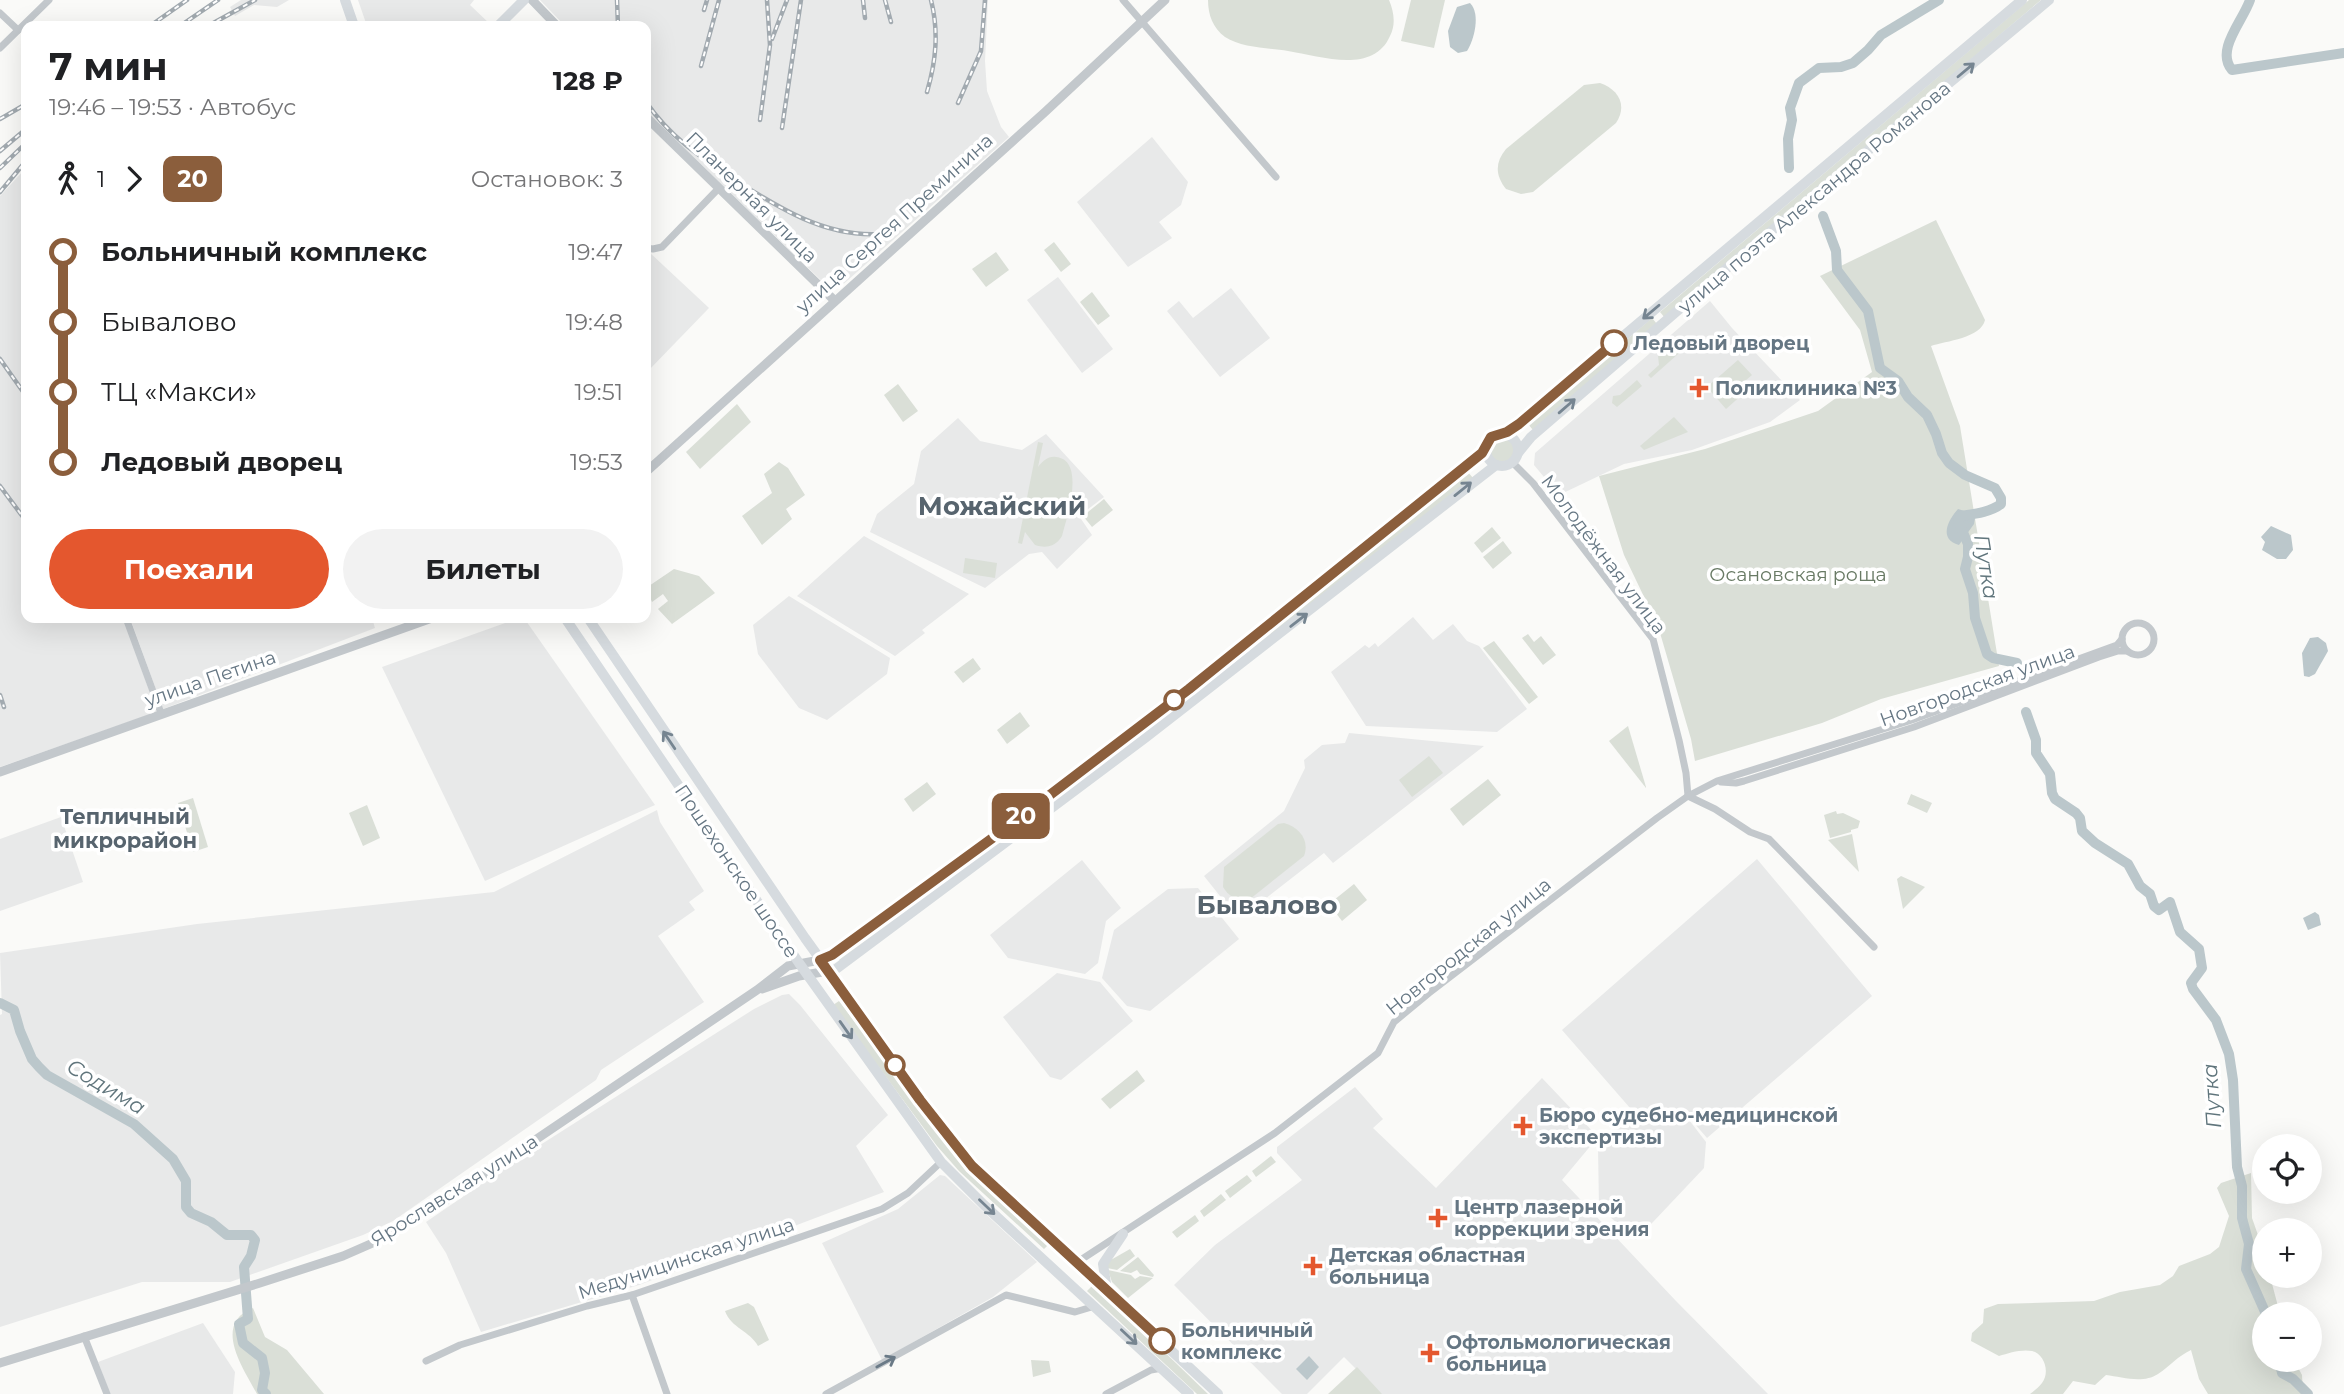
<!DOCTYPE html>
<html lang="ru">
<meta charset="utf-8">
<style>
:root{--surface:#fff;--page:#f2f2f2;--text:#202124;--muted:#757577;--accent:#e4572e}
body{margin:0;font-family:Montserrat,sans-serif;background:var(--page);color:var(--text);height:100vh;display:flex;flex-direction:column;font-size:26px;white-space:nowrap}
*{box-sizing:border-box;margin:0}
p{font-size:23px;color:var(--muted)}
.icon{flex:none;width:38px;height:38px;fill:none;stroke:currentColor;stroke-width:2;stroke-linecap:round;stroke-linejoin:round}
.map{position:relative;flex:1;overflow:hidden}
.panel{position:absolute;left:21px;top:21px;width:630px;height:602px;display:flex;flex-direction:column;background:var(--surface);border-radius:14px;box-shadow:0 7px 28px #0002}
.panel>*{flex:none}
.badge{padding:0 14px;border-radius:10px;font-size:24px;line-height:46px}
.fabs{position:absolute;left:2252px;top:1134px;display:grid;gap:14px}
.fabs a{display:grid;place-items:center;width:70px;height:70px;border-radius:50%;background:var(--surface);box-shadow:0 7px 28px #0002;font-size:35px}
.map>.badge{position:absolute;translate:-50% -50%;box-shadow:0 0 0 4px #fff}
.legs{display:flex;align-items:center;gap:10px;height:77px;padding:0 28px;font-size:23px}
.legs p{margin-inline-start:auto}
.summary{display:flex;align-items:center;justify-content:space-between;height:119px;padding:0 28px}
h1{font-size:38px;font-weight:700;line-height:52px}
.primary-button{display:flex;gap:14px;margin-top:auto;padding:14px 28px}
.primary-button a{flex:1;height:80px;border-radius:42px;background:var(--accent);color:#fff;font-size:28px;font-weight:700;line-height:80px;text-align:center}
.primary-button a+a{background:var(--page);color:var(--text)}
ul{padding:0 28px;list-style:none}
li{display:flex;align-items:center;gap:24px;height:70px;font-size:26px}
li i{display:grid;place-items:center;width:10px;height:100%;margin:0 9px;background:currentColor}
li i::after{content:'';width:18px;height:18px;margin:-9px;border:5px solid;border-radius:50%;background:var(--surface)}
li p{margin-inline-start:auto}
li:first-child i{background:linear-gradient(#0000 50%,currentColor 0)}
li:last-child i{background:linear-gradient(currentColor 50%,#0000 0)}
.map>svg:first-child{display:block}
.built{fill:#e8e9e9}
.green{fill:#dadfd7}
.water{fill:#bbc7cb}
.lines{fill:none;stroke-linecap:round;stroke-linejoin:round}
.river{stroke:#bbc7cb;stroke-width:10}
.minor{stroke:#c3c8cc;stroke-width:7}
.tertiary{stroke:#c3c8cc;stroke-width:9}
.secondary{stroke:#d6dbdf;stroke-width:10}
.rail-casing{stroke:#a2aab0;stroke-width:4.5}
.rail{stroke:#fff;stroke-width:2;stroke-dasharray:5;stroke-linecap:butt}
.oneway{stroke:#768591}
.oneway2{stroke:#6a7a87}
.line-1-casing{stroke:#fff;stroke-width:16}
.line-1{stroke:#8b5e3c;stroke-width:10}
.stop-1-dot{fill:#fff;stroke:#8b5e3c;stroke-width:3.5}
.poi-dot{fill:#e4572e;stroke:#fff;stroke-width:2.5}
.labels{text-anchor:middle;stroke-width:7;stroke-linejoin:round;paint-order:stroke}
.street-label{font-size:19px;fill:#657683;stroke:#fff}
.stop-label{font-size:19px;font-weight:bold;fill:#657683;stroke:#fff;text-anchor:start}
.poi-label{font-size:19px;font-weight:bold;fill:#657683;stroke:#fff;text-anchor:start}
.park-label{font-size:19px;fill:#687a64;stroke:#fff}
.water-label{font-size:21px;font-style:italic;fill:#60757c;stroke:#fff}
.neighbourhood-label{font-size:21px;font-weight:bold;fill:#57646e;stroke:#fff}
.district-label{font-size:26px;font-weight:bold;fill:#57646e;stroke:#fff}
</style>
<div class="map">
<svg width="2344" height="1394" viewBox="0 0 2344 1394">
<rect width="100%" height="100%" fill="#fafaf8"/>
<g class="built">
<path d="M241,0H289L277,7L254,5L235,16L230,7Z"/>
<path d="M358,0H474L470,5L491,25L367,26Z"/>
<path d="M540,0H988L985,61L987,91L1001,127L1009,137L839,288H829L646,111V26H565Z"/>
<path d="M1152,137L1188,182L1181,205L1159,222L1172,238L1128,267L1077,202Z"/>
<path d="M26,168V618H123L157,712L0,767V196Z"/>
<path d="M649,252L709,308L646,373V254Z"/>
<path d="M1058,277L1113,349L1082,373L1027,300Z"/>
<path d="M1231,288L1270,338L1220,377L1167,311L1179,301L1193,318Z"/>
<path d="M1710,301L1732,328L1800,400L1770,422L1692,450L1624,464L1559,495L1534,465L1535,453Z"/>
<path d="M958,418L980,441L1022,450L1046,434L1104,497L1079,516L1092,535L1057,569L1042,552L1029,554L985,588L870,532L877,514L914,484L921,451Z"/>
<path d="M864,536L969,594L922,630L925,633L895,656L797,596Z"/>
<path d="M789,596L890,658L887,674L827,720L799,708L758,654L753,625Z"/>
<path d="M1413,617L1433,640L1453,624L1467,641L1479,646L1527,709L1497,732L1366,726L1331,672L1365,645L1369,648L1375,643L1378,647Z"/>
<path d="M130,618H372L375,628L163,709Z"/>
<path d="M519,618H524L655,805L485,881L382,667Z"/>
<path d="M1349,733L1484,746L1333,863L1324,853L1256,906H1228L1204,876L1284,811L1305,768L1304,760L1322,745L1345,743Z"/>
<path d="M657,810L660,822L704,891L689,902L695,910L658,936L704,1002L601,1070L596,1080L393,1221L363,1235L230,1282H142L0,1327V1015L2,1014L0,953L197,924L494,892Z"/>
<path d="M61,817L83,882L0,911V839Z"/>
<path d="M1757,859L1872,996L1707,1138L1688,1116H1637L1562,1030Z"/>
<path d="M1082,860L1121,908L1106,921L1098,963L1085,974L1008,958L990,935Z"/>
<path d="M1198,888L1239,939L1150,1011L1127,1006L1102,978L1114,930L1168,889Z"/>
<path d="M1057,973L1100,982L1133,1021L1061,1080L1050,1077L1003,1017Z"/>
<path d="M789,994L800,1005L888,1115L856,1146L884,1192L639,1285L481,1332L446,1253L426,1222L515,1161L754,1009L782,995Z"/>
<path d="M1542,1078L1598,1137L1562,1180L1676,1301L1768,1394H1381L1344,1357L1307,1394H1282L1174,1285L1215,1245L1302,1180L1277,1153V1147L1355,1087L1383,1119L1373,1128L1436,1188Z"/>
<path d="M1624,1119L1689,1120L1706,1142L1704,1168L1636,1240L1599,1207L1598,1148Z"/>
<path d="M940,1175L945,1176L1037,1262L993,1297L882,1360L822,1243L898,1209Z"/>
<path d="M203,1323L235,1372L233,1394H110L98,1362Z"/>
</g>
<g class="green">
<path d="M1208,0H1389C1394,12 1396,24 1390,36C1373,75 1320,56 1288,51C1269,48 1242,48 1225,37C1213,28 1208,15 1208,0Z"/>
<path d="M1411,0H1445L1434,48L1401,41Z"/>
<path d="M2029,0H2041L1665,318L1660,312Z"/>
<path d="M1600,83C1618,89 1628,105 1616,123L1533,192L1521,194L1506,189C1495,175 1495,162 1506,149L1584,85Z"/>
<path d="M1936,220L1985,320C1981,338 1946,341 1931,346L1960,426L1999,666L1881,699L1822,723L1695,761L1691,739L1658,626L1624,555L1599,476L1705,449L1818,411L1872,372L1860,330L1820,276Z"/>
<path d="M1054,242L1071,264L1061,272L1044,250Z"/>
<path d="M996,252L1009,270L986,287L972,269Z"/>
<path d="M1092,292L1110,316L1098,325L1080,302Z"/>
<path d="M1652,318L1657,324L1533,430L1528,424Z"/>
<path d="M1683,341L1687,346L1651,378L1648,375L1659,365L1658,356H1665Z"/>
<path d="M1738,360L1752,375L1739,386L1744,393L1726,409L1707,387Z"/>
<path d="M1637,380L1642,386L1617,407L1612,403L1613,396L1620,395Z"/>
<path d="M898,384L918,411L903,422L884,395Z"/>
<path d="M737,404L751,422L700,469L686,452Z"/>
<path d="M1674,417L1688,432L1644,450L1640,446Z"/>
<circle cx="1502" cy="450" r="12"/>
<path d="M1038,442L1043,443L1038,467C1043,461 1048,456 1056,457C1086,460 1067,517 1062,536C1056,546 1047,549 1035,545L1025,532L1022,544L1018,543Z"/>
<path d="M779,462L788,468L805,495L786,509L792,519L762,545L742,516L772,493L764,474Z"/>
<path d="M1467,471L1473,478L1251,652L1248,649Z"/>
<path d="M1104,499L1113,510L1092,527L1083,516Z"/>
<path d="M1492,527L1501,538L1482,553L1474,543Z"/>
<path d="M1503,541L1512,553L1493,569L1483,557Z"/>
<path d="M965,558L997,563L995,578L963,573Z"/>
<path d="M674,569L699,576L715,593L672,624L658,609L668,601L663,594L652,602L646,588Z"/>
<path d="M1528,634L1534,642L1541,636L1556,655L1543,665L1522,638Z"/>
<path d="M1494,641L1538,697L1529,704L1483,648Z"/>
<path d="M973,658L981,669L963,683L954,672Z"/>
<path d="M1020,712L1030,726L1007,744L997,730Z"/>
<path d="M1628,726L1646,787V788L1609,741Z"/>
<path d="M1429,756L1443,773L1412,797L1399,780Z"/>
<path d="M1488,779L1501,795L1463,826L1450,809Z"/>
<path d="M927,782L936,794L913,812L904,799Z"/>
<path d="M1911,794L1932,803L1927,813L1907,804Z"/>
<path d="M193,798L208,847L193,852L178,803Z"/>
<path d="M367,805L380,838L363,846L349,813Z"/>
<path d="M1836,811L1837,814L1843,813L1860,821L1858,828L1851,830V832L1830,838L1824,815Z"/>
<path d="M1284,823C1299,827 1310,840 1304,856L1250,899C1238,902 1229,897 1223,887L1224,867L1278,824Z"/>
<path d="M1852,834L1859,872L1828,840Z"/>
<path d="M952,872L955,876L841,962L838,958Z"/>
<path d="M1901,876L1925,887L1903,909L1897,879Z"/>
<path d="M1354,884L1367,900L1342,921L1329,904Z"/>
<path d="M839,1001L944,1140L965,1166L1049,1244L1044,1249L959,1171L937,1146L833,1005Z"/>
<path d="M1137,1070L1145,1081L1110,1109L1101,1099Z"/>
<path d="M1271,1156L1276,1162L1256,1177L1252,1171Z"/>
<path d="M2251,1173L2252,1218L2264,1252V1276H2270L2280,1314H2264V1360H2294L2302,1375L2303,1394H2208L2199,1379L2191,1350C2178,1356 2170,1366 2158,1374C2143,1384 2122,1377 2106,1375L2095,1385L2073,1381L2063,1394H2030C2034,1391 2039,1387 2042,1383C2050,1373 2045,1354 2032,1351C2021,1349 2009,1353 1999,1356L1971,1341L1972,1333L1983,1323L1984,1309L1998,1304L2094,1301L2120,1292L2160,1285L2173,1276L2179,1266L2210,1254L2219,1247L2229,1216L2217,1188L2221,1183Z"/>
<path d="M1247,1175L1252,1181L1230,1198L1225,1191Z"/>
<path d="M1221,1194L1226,1200L1204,1217L1200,1211Z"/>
<path d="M1195,1215L1199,1221L1177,1238L1172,1232Z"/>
<path d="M1130,1249L1135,1256L1117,1270L1107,1268L1109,1261Z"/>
<path d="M1138,1257L1154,1275L1153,1277L1140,1274L1137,1270L1131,1273L1120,1271Z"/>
<path d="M1108,1270L1131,1275L1135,1279L1140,1276L1153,1278L1128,1298L1112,1282Z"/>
<path d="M1094,1284L1208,1394H1197L1087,1291Z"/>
<path d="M748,1303L754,1307L769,1340L758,1346C750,1331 731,1328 725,1311Z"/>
<path d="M253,1308L265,1337L287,1350L324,1394H257C243,1368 212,1324 253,1308Z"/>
<path d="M1031,1360L1049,1361L1051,1372L1033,1377Z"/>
<path d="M1357,1367L1382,1394H1328Z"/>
</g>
<g class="water">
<path d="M1470,3C1481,14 1474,40 1467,51L1458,53L1450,47L1448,31L1457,7Z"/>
<path d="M1958,509L1971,513L1975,518L1974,524L1959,545C1938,539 1948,520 1958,509Z"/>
<path d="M2271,526L2291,535L2293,550L2286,559H2277L2262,550L2265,542L2261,537Z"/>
<path d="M2318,637L2326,643L2328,651L2315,674L2309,677L2304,676L2302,653L2310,638Z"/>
<path d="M2315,912L2319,915L2321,925L2308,930L2303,918Z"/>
<path d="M1309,1356L1319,1367L1307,1380L1296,1369Z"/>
</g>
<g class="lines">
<g class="river">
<path d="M2250,0C2243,21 2215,50 2232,70L2344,53"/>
<path d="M1789,168L1788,139L1792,120L1790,108L1799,83L1819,68L1841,67L1853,63L1868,50L1881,35L1939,0"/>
<path d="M1823,216L1836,251L1837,270L1868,311L1880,368L1898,381L1908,397L1927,415L1936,434L1942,453L1949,463L1965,475L1995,488L2001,498V504C1991,512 1974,514 1961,516L1958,521L1968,544V557L1965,569L1973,593L1975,618L1987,654L1993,658L2017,663"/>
<path d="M2026,712L2036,740V753L2050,774L2052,793L2055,799L2076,813L2080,818L2082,831L2095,843L2128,864L2140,886L2150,894L2154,906L2159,910L2170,902L2180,932L2199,949L2202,968L2191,983L2193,989L2216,1020L2229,1054L2233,1080L2237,1167L2242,1186V1218L2249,1244L2246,1269L2266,1314"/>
<path d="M0,1003L14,1010L20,1031L32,1059L39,1067L47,1075L134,1124L173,1159L186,1181V1207L191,1213L211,1222L227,1235H251L255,1240L251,1256L244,1267L248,1319L239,1324L243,1343L262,1358L265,1373L262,1390L266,1394"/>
<path d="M2279,1360L2282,1373L2293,1379L2308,1394"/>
</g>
<g class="minor">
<path d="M1123,0L1276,177"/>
<path d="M0,13L18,30"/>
<path d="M0,48L49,0"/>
<path d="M646,248L653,249L662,247L718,189"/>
<path d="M1516,466L1533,483L1653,639L1679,740L1686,773L1688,796"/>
<path d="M126,618L161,713"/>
<circle cx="2138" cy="639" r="16"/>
<path d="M1721,782L1736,783L1744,781L1914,727L2099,657L2118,651H2127"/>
<path d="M1688,796L1715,809L1750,832L1769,839L1874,947"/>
<path d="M1076,1263L1275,1133L1378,1053L1394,1022L1429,993L1657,818L1688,796L1717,781L1912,720L2117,645L2122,639"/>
<path d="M632,1295L667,1394"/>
<path d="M84,1336L107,1394"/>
<path d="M426,1361L460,1345L587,1306L632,1295L882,1209L908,1193L941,1162"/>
<path d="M826,1394L1006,1295L1075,1312L1095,1306"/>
<path d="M1106,1394L1151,1370L1162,1368"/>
</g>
<g class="tertiary">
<path d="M532,0L557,26"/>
<path d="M646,117L834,300"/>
<path d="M646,472L1045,112L1165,0"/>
<path d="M0,772L432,618"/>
<path d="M762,989L799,976L828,971"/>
<path d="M0,1363L260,1283L343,1256L375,1242L448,1199L757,990L788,966L820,960"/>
</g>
<g class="secondary">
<path d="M345,0L354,26"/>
<path d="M498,26L524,0"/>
<path d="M1504,433L1519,424L2022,0"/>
<circle cx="1502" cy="450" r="16"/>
<path d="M1518,453L1531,437L1734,262L2049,0"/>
<path d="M565,618L799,963L941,1162L984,1205L1189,1394"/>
<path d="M588,618L805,938L955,1147L972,1166L1218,1394"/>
<path d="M820,960L832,955L1009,826L1204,678L1482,453L1486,446"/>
<path d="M828,971L836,969L1145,738L1496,465"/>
<path d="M1107,1290L1103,1264L1123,1234"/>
</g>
<defs>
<g id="rail">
<path d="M617,0L618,26"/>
<path d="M863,0L865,18"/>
<path d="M885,0L891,22"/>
<path d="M704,10L707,0"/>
<path d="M150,26L187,0"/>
<path d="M180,26L218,0"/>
<path d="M208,26L255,0"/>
<path d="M772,39L787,0"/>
<path d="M701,66L719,0"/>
<path d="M927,92C936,61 939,32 931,0"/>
<path d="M646,102C671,138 699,156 735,180C779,208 825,237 879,234"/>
<path d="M958,103L981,51L985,0"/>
<path d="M0,119L26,104"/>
<path d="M760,120L770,45L767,0"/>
<path d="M782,128L801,0"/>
<path d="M0,151L26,129"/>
<path d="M0,168L26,143"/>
<path d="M0,192L26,161"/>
<path d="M0,359L24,393"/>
<path d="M0,486L26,521"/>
<path d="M0,695L4,707"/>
</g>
</defs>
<use href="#rail" class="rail-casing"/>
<use href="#rail" class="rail"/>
</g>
<defs><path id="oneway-shaft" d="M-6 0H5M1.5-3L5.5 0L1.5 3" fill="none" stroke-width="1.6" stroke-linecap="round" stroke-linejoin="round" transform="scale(1.75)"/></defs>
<g class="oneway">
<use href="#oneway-shaft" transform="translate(1966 70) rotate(-40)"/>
<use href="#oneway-shaft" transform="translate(1651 312) rotate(140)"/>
<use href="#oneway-shaft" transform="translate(1567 406) rotate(-41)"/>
<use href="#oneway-shaft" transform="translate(1463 489) rotate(-39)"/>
<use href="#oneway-shaft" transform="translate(1299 620) rotate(-38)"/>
<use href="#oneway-shaft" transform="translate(669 740) rotate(-124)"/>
<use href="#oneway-shaft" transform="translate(846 1030) rotate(55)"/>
<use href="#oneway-shaft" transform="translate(987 1207) rotate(44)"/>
<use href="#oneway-shaft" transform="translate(1129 1337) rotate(43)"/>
</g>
<use class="oneway2" href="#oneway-shaft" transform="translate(886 1362) rotate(-29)"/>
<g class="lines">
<defs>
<path id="line-1" d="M1162,1341L972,1166L920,1100L820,960L832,955L1009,826L1189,689L1482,453L1491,437L1507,432L1519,424L1614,343"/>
</defs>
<use href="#line-1" class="line-1-casing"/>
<use href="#line-1" class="line-1"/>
</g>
<g class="stop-1-dot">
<circle cx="1614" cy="343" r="12"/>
<circle cx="1174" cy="700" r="9"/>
<circle cx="895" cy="1065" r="9"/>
<circle cx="1162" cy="1341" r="12"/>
</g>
<g class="poi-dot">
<path d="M1695.5 377.5h7v7h7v7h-7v7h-7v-7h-7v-7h7z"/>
<path d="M1519.5 1115.5h7v7h7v7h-7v7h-7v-7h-7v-7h7z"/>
<path d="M1434.5 1207.5h7v7h7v7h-7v7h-7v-7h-7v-7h7z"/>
<path d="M1309.5 1255.5h7v7h7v7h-7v7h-7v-7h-7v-7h7z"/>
<path d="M1426.5 1342.5h7v7h7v7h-7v7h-7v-7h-7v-7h7z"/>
</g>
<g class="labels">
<g class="street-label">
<text transform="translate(752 197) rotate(45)" y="7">Планерная улица</text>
<text transform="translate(1814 197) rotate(-40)" y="7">улица поэта Александра Романова</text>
<text transform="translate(894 223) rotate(-42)" y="7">улица Сергея Преминина</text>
<text transform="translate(1604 554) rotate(53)" y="7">Молодёжная улица</text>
<text transform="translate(210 678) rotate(-19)" y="7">улица Петина</text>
<text transform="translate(1977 685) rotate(-20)" y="7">Новгородская улица</text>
<text transform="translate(737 871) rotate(56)" y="7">Пошехонское шоссе</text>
<text transform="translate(1468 946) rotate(-39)" y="7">Новгородская улица</text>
<text transform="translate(454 1190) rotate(-32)" y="7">Ярославская улица</text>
<text transform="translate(686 1258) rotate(-18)" y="7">Медуницинская улица</text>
</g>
<g class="stop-label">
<text x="1633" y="350">Ледовый дворец</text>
<text x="1181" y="1337">Больничный<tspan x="1181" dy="22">комплекс</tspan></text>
</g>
<g class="poi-label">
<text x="1715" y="395">Поликлиника №3</text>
<text x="1539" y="1122">Бюро судебно-медицинской<tspan x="1539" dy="22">экспертизы</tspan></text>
<text x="1454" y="1214">Центр лазерной<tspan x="1454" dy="22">коррекции зрения</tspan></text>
<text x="1329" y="1262">Детская областная<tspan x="1329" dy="22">больница</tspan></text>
<text x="1446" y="1349">Офтольмологическая<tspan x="1446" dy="22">больница</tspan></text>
</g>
<g class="park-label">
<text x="1798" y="581">Осановская роща</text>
</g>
<g class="water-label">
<text transform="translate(1986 567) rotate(81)" y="7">Путка</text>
<text transform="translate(106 1087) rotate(31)" y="7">Содима</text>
<text transform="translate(2212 1096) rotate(-94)" y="7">Путка</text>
</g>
<g class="neighbourhood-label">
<text x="125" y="824">Тепличный<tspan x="125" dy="24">микрорайон</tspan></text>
</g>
<g class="district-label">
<text x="1002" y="515">Можайский</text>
<text x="1267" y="914">Бывалово</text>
</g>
</g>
</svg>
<div class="fabs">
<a><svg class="icon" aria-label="locate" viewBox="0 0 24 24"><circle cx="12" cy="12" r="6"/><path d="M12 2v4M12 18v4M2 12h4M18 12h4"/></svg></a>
<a>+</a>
<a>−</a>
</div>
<b class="badge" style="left:1021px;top:816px;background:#8b5e3c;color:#fff">20</b>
<section class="panel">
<div class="summary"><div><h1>7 мин</h1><p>19:46 – 19:53 · Автобус</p></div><b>128 ₽</b></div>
<div class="legs"><svg class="icon" aria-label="walk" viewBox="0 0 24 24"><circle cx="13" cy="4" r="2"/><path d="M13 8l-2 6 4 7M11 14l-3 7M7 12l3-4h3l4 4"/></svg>1<svg class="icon" aria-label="forward" viewBox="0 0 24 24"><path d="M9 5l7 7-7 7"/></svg><b class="badge" style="background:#8b5e3c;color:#fff">20</b><p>Остановок: 3</p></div>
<ul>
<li><i style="color:#8b5e3c"></i><b>Больничный комплекс</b><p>19:47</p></li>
<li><i style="color:#8b5e3c"></i><span>Бывалово</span><p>19:48</p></li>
<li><i style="color:#8b5e3c"></i><span>ТЦ «Макси»</span><p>19:51</p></li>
<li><i style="color:#8b5e3c"></i><b>Ледовый дворец</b><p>19:53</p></li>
</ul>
<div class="primary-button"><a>Поехали</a><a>Билеты</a></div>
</section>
</div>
